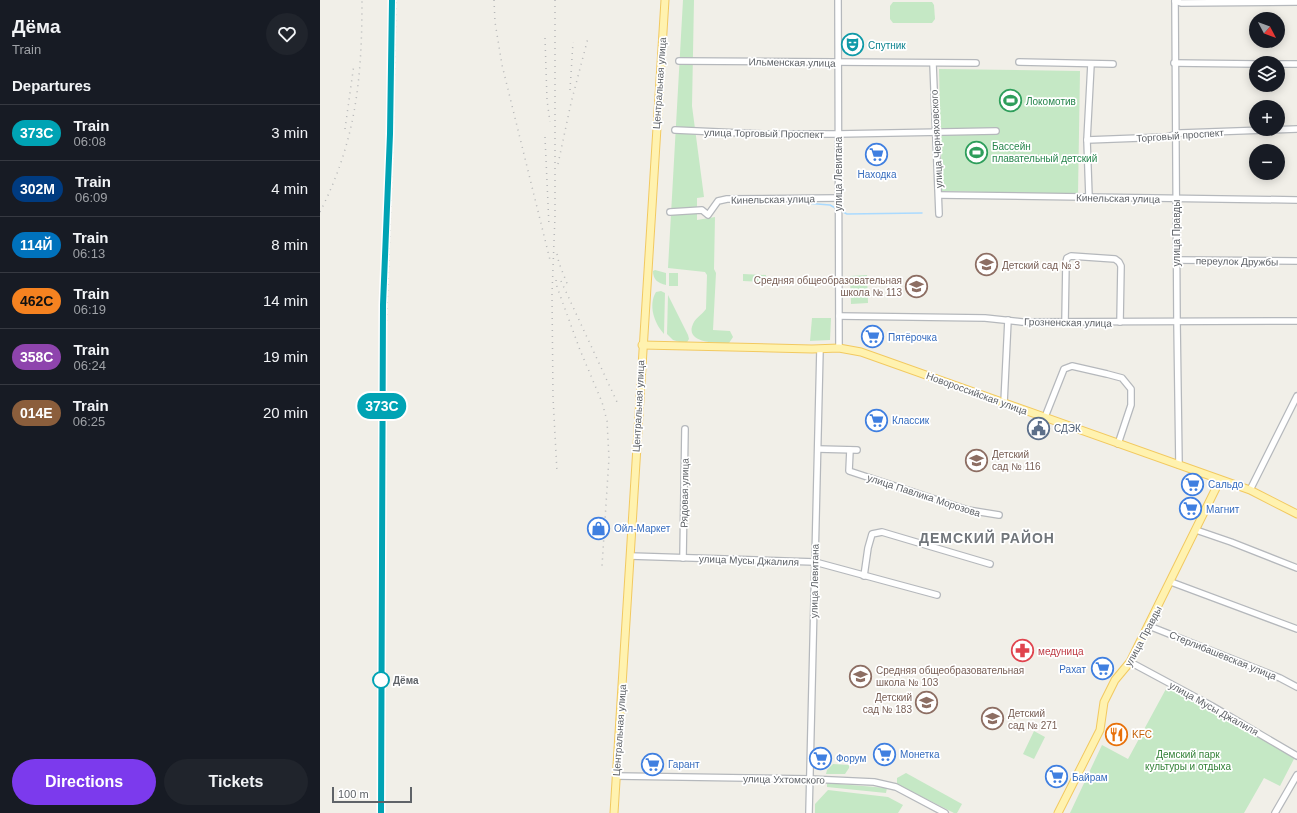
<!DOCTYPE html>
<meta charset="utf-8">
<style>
:root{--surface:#171b24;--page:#20242c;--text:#f1f3f6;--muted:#9ea1a6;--line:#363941;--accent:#7c3aed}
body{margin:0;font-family:Arial,sans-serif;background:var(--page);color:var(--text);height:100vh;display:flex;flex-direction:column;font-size:15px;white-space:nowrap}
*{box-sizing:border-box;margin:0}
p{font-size:13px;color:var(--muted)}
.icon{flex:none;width:22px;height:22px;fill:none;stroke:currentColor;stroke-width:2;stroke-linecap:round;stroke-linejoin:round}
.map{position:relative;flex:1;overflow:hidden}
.details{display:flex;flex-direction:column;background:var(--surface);width:320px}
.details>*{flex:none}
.badge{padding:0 8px;border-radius:13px;font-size:14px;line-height:26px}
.needle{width:26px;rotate:131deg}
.buttons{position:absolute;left:929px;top:12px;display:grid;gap:8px}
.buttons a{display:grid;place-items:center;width:36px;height:36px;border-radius:50%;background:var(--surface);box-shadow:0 2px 10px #0003;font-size:20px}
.scale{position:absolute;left:12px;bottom:10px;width:80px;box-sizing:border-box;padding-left:4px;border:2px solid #5f6368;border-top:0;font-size:11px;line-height:14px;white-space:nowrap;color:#5f6368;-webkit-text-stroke:3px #fff;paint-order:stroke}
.map>.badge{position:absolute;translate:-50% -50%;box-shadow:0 0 0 2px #fff}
h2{padding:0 12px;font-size:15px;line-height:36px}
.round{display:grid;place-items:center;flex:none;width:42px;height:42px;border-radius:21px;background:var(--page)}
.head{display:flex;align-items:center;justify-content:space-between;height:68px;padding:0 12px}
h1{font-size:19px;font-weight:700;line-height:30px}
.cta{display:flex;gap:8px;margin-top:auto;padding:8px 12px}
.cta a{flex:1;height:46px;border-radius:24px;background:var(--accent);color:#fff;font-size:16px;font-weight:700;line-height:46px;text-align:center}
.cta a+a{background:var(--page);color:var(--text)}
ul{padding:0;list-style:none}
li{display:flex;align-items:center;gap:12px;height:56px;padding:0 12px;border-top:1px solid var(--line)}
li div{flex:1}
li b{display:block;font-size:15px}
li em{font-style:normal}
li .badge{min-width:44px;font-weight:700;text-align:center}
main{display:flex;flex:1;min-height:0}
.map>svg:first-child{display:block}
.green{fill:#c5e8c5}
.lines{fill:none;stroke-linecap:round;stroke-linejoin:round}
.stream{stroke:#aadaff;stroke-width:1.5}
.minor-casing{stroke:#b5b8bc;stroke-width:8}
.major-casing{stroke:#f2c960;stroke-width:9}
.minor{stroke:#fff;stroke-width:5.5}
.major{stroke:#fff2af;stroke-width:7}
.rail{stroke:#b6b7b8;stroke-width:1.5;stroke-dasharray:1 5;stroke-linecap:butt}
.line-casing{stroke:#fff;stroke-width:9}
.line{stroke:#00a3b4;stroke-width:6}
.stop-dot{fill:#fff;stroke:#00a3b4;stroke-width:2}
.labels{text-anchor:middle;stroke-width:3.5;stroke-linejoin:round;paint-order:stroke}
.culture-label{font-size:10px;fill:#0d838f;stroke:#fff;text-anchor:start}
.street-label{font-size:10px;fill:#5f6368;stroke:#fff}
.leisure-label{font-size:10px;fill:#27864d;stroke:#fff;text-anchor:start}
.shop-label{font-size:10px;fill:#366cbe;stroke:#fff;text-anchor:start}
.education-label{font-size:10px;fill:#785e54;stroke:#fff;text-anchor:start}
.service-label{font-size:10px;fill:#4e5e75;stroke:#fff;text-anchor:start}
.health-label{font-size:10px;fill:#be3a42;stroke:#fff;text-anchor:start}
.stop-label{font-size:10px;font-weight:bold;fill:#5f6368;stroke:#fff;text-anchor:start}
.food-label{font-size:10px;fill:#c56008;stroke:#fff;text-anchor:start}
.park-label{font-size:10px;fill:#348238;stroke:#fff}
.district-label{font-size:14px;font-weight:bold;letter-spacing:1px;fill:#70757a;stroke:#fff}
</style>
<main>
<section class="details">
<div class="head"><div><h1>Дёма</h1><p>Train</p></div><a class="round"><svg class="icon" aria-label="heart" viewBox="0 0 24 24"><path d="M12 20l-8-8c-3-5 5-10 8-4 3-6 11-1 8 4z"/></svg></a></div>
<h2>Departures</h2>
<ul>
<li><span class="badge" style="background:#00a3b4;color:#fff">373C</span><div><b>Train</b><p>06:08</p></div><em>3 min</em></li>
<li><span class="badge" style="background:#003b80;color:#fff">302М</span><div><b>Train</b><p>06:09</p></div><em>4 min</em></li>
<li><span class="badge" style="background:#0072bc;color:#fff">114Й</span><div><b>Train</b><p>06:13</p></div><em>8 min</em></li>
<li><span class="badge" style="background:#f58220;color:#111">462С</span><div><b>Train</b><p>06:19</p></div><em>14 min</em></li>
<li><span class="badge" style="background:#8e44ad;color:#fff">358С</span><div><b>Train</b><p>06:24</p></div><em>19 min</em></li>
<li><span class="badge" style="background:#8b5e3c;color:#fff">014Е</span><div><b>Train</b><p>06:25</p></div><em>20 min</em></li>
</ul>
<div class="cta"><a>Directions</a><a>Tickets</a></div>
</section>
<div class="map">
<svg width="977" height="813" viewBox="0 0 977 813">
<rect width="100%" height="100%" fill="#f1efe8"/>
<g class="green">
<path d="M363,0H374L372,106L384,197L377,198V220L395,217L394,269L396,273L393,330L410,331L413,337L409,343C399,343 364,344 373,324C375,318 382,315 386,309L387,275L385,272L348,268Z"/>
<path d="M573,2H612L614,5L615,19L612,23H573L570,19V6Z"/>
<path d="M619,69L760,71L758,194L622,191Z"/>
<path d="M335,270L346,273V285C338,283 333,280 333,271Z"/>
<rect x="349" y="273" width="9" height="13"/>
<path d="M423,274L446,275V282L423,281Z"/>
<path d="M547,275L548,303L531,304L530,276Z"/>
<path d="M341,291L345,293L344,334C334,323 328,305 336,292Z"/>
<path d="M348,295L368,335L369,339L366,344L353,340L347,334Z"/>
<path d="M492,318H511L510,340L490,341Z"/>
<path d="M847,687L975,757L960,786L944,778L924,813H750L782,745L808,759Z"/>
<path d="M714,731L725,737L714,759L703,754Z"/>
<path d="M513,764L529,765V768L525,774H506L507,770Z"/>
<path d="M586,773L642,804L637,813H634L577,784V778Z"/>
<path d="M507,783L567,788L566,793L507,787Z"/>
<path d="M508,790L568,797L583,805L578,813H495V804Z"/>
</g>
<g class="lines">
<g class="stream">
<path d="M485,203L510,205L517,209"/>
<path d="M521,211L527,214L602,213"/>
</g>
<defs>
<g id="minor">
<path d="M518,0L519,348"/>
<path d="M855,0L857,322L859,465"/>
<path d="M855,1L861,3L977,2"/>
<path d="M359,61L656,63"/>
<path d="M699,62L793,64"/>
<path d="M854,63L936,64"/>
<path d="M613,64L619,214"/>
<path d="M958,64H977"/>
<path d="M355,130L442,134H518L676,131"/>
<path d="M767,140L846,137L861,133L977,129"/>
<path d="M619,195L977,200"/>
<path d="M769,197L767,140L771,64"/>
<path d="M350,212L382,210L388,215L398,201L407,199L518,198"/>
<path d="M856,260L977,261"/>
<path d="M519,316L665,318L702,322L977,321"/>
<path d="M745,322L746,262L747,258L751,256L795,259L799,262L801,266L800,322"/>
<path d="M684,403L688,320"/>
<path d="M725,417L744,369L752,366L787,374L802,378L811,389V405L798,444"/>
<path d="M498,449L537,450"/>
<path d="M530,450L529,471L648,510L679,515"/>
<path d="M930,490L977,396"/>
<path d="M876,530L911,542L977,568"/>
<path d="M310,556L495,562L617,595"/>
<path d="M363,558L365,429"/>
<path d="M544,576L548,548L552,534L562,532L670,564"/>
<path d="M851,582L977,629"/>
<path d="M829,626L960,678L977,687"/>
<path d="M810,662L892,706L977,756"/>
<path d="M297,776L490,779L554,782L576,787L625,813"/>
<path d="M489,813L500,349"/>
<path d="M955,813L977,775"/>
</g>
<g id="major">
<path d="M322,345L492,349L519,348L541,352L930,490L977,514"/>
<path d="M294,813L345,0"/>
<path d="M738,813L780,730L784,702L795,680L810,662L900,480"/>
</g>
</defs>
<use href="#minor" class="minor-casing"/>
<use href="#major" class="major-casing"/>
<use href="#minor" class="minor"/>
<use href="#major" class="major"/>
<g class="rail">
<path d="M174,0L175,22L182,65L230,260"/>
<path d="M235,0V216L232,294L233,397L237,472"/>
<path d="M225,38L227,100L230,122"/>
<path d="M250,90L253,42"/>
<path d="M25,129L34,64"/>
<path d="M225,137L229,226"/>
<path d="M238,164L251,103L268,38"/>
<path d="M0,212C36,141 42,79 42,0"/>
<path d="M237,254L239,263L248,286"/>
<path d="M236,280L237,287L260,350L282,402L287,421L289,458L282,566"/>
<path d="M241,281L297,402"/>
<path d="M64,813L66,334L73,146L76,0"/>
</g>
</g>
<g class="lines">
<defs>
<path id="line" d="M61,813L63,305L70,134L72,0"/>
</defs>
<use href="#line" class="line-casing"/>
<use href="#line" class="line"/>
</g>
<defs>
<symbol id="theatre-ring" viewBox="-11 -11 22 22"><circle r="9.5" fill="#fff" stroke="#0f9aa8" stroke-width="1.5"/><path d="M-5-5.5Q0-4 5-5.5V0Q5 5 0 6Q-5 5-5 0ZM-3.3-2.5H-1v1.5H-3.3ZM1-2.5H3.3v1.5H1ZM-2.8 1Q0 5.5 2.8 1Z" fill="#0f9aa8"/></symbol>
<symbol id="stadium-ring" viewBox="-11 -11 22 22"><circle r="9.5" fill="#fff" stroke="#2e9e5b" stroke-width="1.5"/><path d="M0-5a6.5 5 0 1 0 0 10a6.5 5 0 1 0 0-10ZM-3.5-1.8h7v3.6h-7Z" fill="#2e9e5b"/></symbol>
<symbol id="supermarket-ring" viewBox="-11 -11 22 22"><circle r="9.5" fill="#fff" stroke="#3f7fe0" stroke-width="1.5"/><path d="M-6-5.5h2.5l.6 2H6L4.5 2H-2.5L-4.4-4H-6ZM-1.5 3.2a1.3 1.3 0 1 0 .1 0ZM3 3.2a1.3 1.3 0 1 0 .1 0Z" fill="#3f7fe0"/></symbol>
<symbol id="school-ring" viewBox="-11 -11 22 22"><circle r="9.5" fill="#fff" stroke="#8d6e63" stroke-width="1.5"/><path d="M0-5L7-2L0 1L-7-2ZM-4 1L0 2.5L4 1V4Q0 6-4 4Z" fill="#8d6e63"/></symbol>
<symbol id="civic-ring" viewBox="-11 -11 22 22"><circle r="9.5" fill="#fff" stroke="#5c6f8a" stroke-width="1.5"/><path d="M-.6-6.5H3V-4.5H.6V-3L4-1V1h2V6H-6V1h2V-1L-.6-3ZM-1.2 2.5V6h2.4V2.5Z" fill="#5c6f8a"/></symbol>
<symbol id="shop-ring" viewBox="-11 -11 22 22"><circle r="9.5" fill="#fff" stroke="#3f7fe0" stroke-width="1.5"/><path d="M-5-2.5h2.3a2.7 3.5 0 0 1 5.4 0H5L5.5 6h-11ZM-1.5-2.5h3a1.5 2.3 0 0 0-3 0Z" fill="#3f7fe0"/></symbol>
<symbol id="pharmacy-ring" viewBox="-11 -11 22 22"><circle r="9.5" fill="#fff" stroke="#e0444e" stroke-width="1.5"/><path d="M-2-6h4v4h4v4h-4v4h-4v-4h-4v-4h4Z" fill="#e0444e"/></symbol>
<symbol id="restaurant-ring" viewBox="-11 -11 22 22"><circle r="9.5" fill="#fff" stroke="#e8710a" stroke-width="1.5"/><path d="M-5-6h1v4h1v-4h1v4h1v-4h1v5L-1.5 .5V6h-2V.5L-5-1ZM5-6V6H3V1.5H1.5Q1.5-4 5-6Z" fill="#e8710a"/></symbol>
</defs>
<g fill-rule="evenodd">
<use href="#theatre-ring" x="520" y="32" width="25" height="25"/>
<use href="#stadium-ring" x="678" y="88" width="25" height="25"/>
<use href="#stadium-ring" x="644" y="140" width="25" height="25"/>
<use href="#supermarket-ring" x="544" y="142" width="25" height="25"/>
<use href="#school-ring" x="654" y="252" width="25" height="25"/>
<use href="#school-ring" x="584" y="274" width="25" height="25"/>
<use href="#supermarket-ring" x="540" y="324" width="25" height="25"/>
<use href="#supermarket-ring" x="544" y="408" width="25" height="25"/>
<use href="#civic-ring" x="706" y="416" width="25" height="25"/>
<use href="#school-ring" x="644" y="448" width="25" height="25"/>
<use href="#supermarket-ring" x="860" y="472" width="25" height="25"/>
<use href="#supermarket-ring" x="858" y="496" width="25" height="25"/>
<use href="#shop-ring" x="266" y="516" width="25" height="25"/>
<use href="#pharmacy-ring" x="690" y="638" width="25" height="25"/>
<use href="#supermarket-ring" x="770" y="656" width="25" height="25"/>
<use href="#school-ring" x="528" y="664" width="25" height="25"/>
<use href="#school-ring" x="594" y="690" width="25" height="25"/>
<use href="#school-ring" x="660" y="706" width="25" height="25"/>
<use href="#restaurant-ring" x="784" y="722" width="25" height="25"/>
<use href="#supermarket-ring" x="552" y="742" width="25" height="25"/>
<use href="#supermarket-ring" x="488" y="746" width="25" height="25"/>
<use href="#supermarket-ring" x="320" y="752" width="25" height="25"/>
<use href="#supermarket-ring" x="724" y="764" width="25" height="25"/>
</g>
<circle class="stop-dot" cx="61" cy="680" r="8"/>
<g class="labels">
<g class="culture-label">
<text x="548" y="49">Спутник</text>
</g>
<g class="street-label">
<text transform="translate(472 62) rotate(1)" y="4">Ильменская улица</text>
<text transform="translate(339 83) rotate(-86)" y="4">Центральная улица</text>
<text transform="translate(444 133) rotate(1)" y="4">улица Торговый Проспект</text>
<text transform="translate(860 135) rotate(-4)" y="4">Торговый проспект</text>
<text transform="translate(616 139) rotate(-93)" y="4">улица Черняховского</text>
<text transform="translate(518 174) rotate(-90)" y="4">улица Левитана</text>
<text transform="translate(798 198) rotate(1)" y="4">Кинельская улица</text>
<text transform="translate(453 199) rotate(-1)" y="4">Кинельская улица</text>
<text transform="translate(856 233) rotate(-90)" y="4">улица Правды</text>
<text transform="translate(917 261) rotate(1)" y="4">переулок Дружбы</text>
<text transform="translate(748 322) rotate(1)" y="4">Грозненская улица</text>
<text transform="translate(657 393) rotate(20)" y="4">Новороссийская улица</text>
<text transform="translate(318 406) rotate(-87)" y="4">Центральная улица</text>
<text transform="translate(364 493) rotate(-89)" y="4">Рядовая улица</text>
<text transform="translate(604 495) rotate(18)" y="4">улица Павлика Морозова</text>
<text transform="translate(429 560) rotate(2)" y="4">улица Мусы Джалиля</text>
<text transform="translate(494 581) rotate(-89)" y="4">улица Левитана</text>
<text transform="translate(823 636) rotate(-62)" y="4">улица Правды</text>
<text transform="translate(903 655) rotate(22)" y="4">Стерлибашевская улица</text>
<text transform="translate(894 708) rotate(29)" y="4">улица Мусы Джалиля</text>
<text transform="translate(299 730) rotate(-86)" y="4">Центральная улица</text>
<text transform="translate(464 779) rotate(1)" y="4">улица Ухтомского</text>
</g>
<g class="leisure-label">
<text x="706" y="105">Локомотив</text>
<text x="672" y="150">Бассейн<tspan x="672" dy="12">плавательный детский</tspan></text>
</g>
<g class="shop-label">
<text x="557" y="178" text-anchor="middle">Находка</text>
<text x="568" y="341">Пятёрочка</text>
<text x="572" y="424">Классик</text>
<text x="888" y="488">Сальдо</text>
<text x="886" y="513">Магнит</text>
<text x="294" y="532">Ойл-Маркет</text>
<text x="766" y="673" text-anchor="end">Рахат</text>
<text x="580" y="758">Монетка</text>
<text x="516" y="762">Форум</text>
<text x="348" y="768">Гарант</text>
<text x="752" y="781">Байрам</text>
</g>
<g class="education-label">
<text x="682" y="269">Детский сад № 3</text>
<text x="582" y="284" text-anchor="end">Средняя общеобразовательная<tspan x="582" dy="12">школа № 113</tspan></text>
<text x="672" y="458">Детский<tspan x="672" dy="12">сад № 116</tspan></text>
<text x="556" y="674">Средняя общеобразовательная<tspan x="556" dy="12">школа № 103</tspan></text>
<text x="592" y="701" text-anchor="end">Детский<tspan x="592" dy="12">сад № 183</tspan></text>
<text x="688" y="717">Детский<tspan x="688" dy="12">сад № 271</tspan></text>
</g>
<g class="service-label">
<text x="734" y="432">СДЭК</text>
</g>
<g class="health-label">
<text x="718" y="655">медуница</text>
</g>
<g class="stop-label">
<text x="73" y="684">Дёма</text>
</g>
<g class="food-label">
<text x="812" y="738">KFC</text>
</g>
<g class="park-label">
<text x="868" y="758">Демский парк<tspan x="868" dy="12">культуры и отдыха</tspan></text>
</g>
<g class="district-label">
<text x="667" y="543">ДЕМСКИЙ РАЙОН</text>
</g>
</g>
</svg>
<div class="buttons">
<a><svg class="needle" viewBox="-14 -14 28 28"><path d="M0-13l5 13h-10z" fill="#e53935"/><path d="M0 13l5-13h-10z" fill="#9ea1a6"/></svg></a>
<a><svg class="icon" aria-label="layers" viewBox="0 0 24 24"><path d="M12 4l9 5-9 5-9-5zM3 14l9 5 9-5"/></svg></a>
<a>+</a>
<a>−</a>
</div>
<div class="scale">100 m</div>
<b class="badge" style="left:62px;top:406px;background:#00a3b4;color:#fff">373C</b>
</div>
</main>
